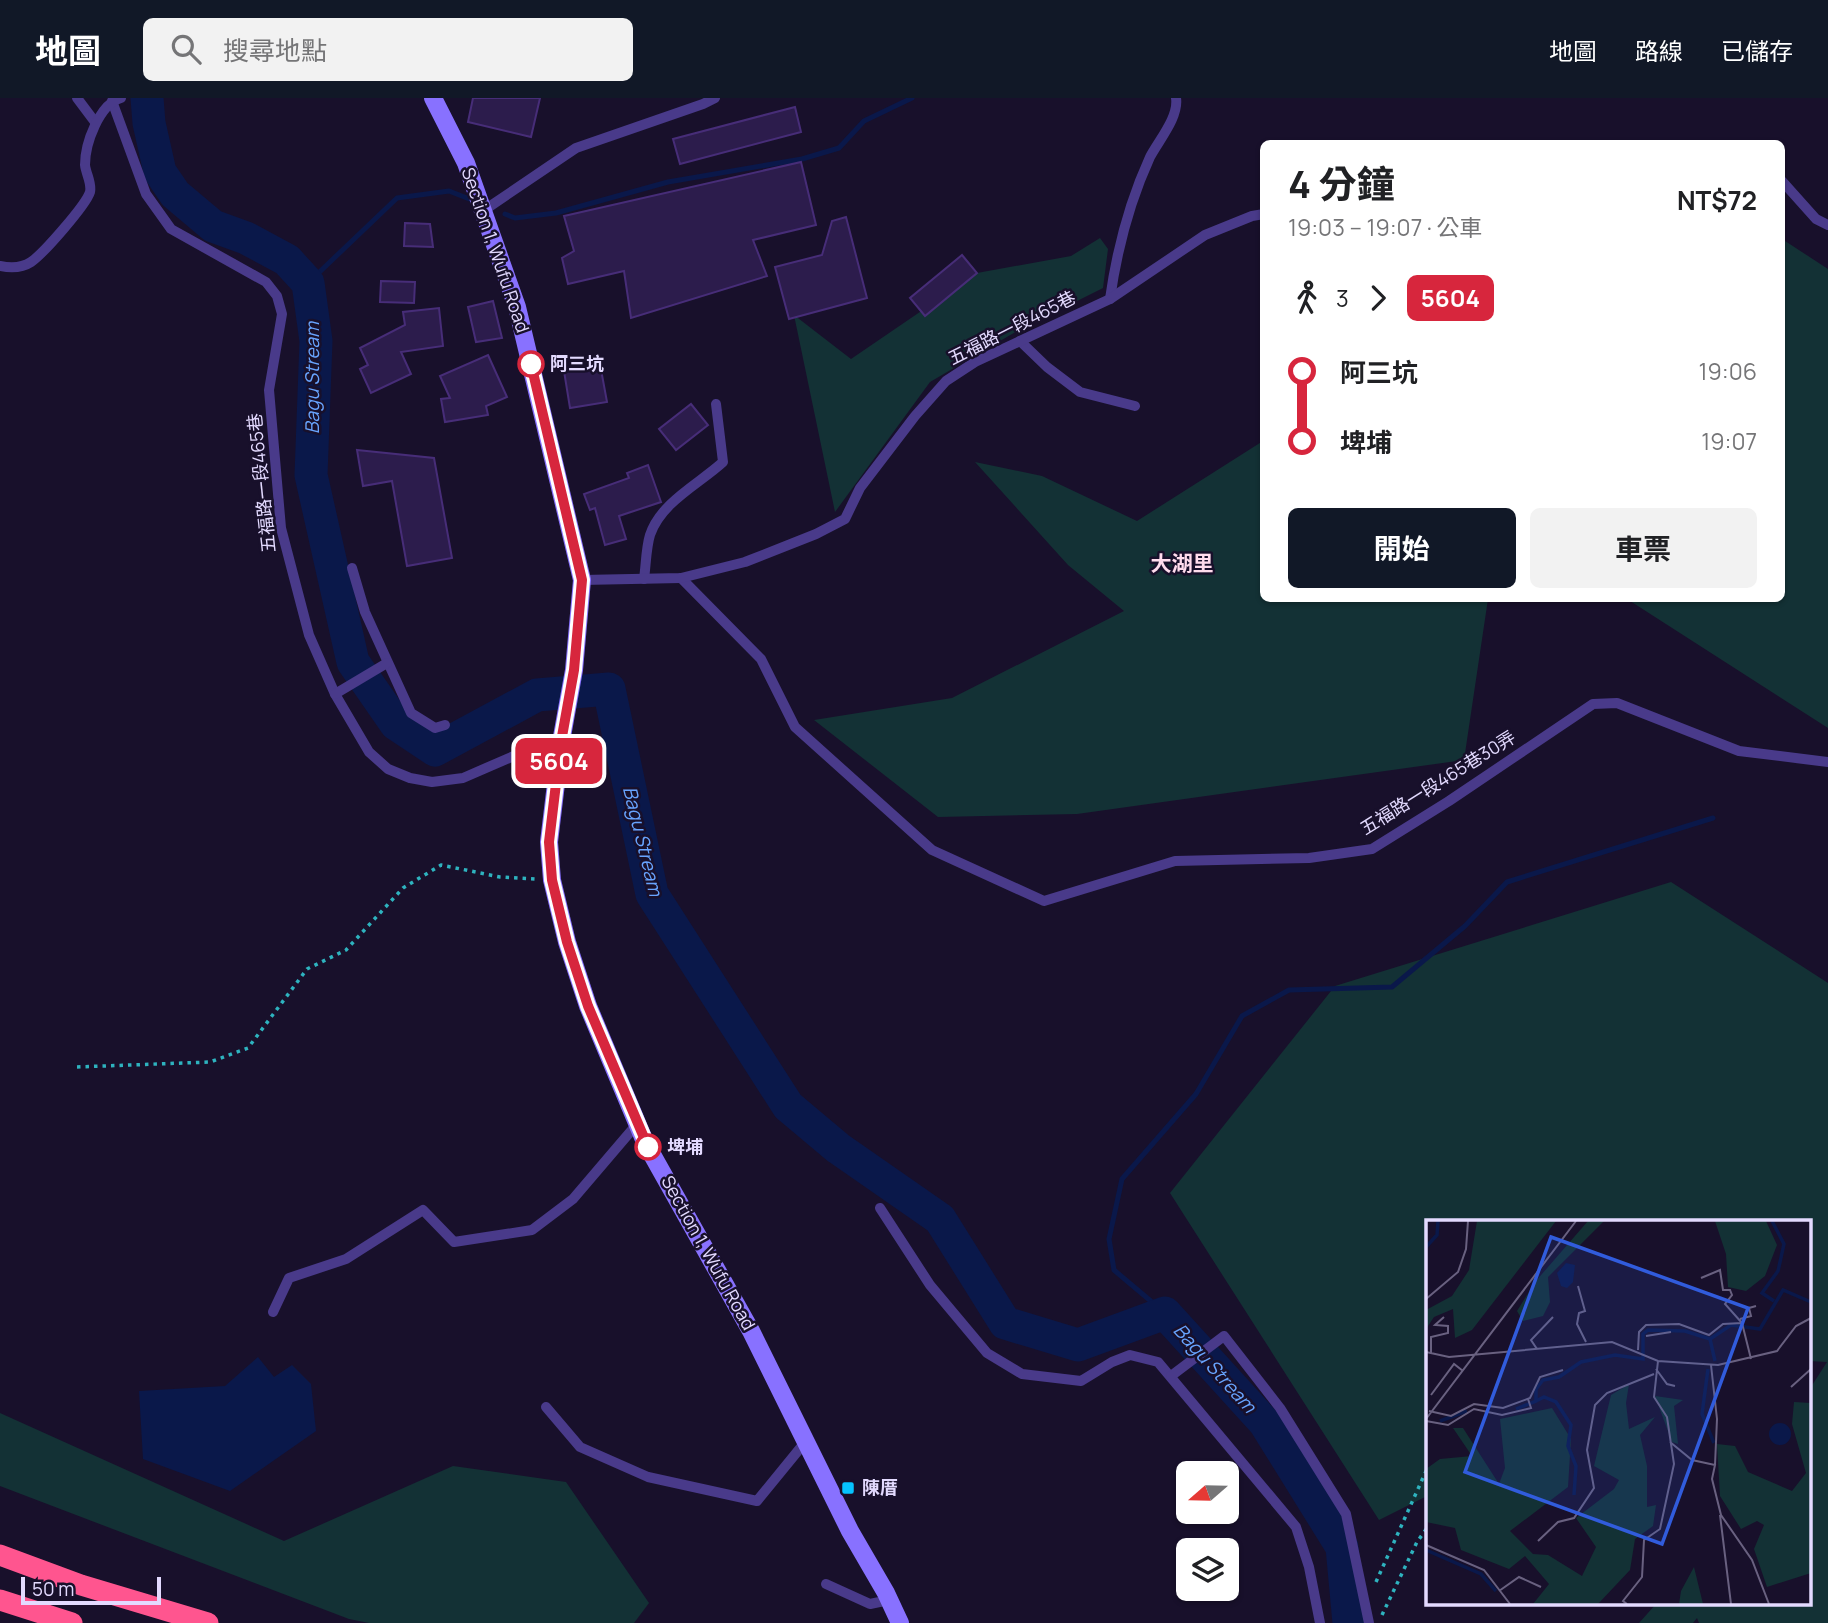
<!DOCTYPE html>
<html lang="zh-TW">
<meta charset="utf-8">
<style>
:root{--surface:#fff;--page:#f2f2f2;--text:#202124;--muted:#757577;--accent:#111827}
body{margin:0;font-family:Manrope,"Noto Sans TC",sans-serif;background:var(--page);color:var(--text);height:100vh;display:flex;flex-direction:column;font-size:26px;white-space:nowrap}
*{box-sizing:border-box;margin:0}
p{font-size:23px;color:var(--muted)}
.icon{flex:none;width:38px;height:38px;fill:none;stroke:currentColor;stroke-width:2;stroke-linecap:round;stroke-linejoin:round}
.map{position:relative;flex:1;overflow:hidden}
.sheet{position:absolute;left:1260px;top:42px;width:525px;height:462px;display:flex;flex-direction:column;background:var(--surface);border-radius:10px;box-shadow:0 2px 5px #0004}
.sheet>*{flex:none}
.badge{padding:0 14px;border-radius:10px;font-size:24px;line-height:46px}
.needle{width:46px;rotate:250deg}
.fabs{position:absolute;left:1176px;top:1363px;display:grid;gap:14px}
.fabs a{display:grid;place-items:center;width:63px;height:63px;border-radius:10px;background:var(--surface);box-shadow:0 2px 5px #0004;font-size:35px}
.scale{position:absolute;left:21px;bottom:18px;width:140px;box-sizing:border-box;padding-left:7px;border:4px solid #e3daff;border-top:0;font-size:19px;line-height:24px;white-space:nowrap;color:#e3daff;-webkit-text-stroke:5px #18102b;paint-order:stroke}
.map>.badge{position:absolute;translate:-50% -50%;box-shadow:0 0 0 4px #fff}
.legs{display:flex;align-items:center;gap:10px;height:77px;padding:0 28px;font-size:23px}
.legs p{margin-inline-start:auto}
.head{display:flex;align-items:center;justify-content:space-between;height:119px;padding:0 28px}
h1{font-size:38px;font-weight:700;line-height:52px}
.button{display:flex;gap:14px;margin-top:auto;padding:14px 28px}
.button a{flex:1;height:80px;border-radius:10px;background:var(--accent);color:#fff;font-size:28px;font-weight:700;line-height:80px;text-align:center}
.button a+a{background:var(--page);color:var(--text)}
ul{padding:0 28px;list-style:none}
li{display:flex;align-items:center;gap:24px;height:70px;font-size:26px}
li i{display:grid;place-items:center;width:10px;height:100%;margin:0 9px;background:currentColor}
li i::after{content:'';width:18px;height:18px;margin:-9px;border:5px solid;border-radius:50%;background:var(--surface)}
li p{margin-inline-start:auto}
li:first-child i{background:linear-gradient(#0000 50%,currentColor 0)}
li:last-child i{background:linear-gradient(currentColor 50%,#0000 0)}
header{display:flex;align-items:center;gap:42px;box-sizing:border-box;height:98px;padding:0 35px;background:var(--accent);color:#fff}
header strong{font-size:33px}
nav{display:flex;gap:38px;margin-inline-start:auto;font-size:24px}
.search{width:490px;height:63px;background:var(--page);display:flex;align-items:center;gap:18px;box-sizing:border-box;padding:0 24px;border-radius:10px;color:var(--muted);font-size:26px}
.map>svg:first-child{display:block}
.green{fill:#133135}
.water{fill:#0a184a}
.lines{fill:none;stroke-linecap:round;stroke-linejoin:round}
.stream{stroke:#0a184a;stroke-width:5}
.river{stroke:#0a184a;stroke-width:33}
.building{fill:#2c1c4c;stroke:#472d78;stroke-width:2}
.path{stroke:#2eb3bf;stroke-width:3.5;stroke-dasharray:3.5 5;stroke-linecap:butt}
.lane{stroke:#493a8a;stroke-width:10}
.secondary{stroke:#8871ff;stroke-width:18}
.highway{stroke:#ff558f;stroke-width:21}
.line-1-casing{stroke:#fff;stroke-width:16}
.line-1{stroke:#d7263d;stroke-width:10}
.stop-1-dot{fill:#fff;stroke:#d7263d;stroke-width:3.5}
.poi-dot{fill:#06c3ff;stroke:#18102b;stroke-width:2.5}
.labels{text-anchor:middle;stroke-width:5;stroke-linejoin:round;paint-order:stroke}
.street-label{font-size:18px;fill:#e3daff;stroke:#18102b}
.stop-label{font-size:18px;font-weight:bold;fill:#e3daff;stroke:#18102b;text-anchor:start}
.poi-label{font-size:18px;font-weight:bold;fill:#e3daff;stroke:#18102b;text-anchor:start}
.water-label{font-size:19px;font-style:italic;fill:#68a4ff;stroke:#18102b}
.quarter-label{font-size:21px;font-weight:bold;fill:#ffdced;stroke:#18102b}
.inset-river{fill:none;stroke:#0a184a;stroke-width:3.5}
.inset-road{fill:none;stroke:#696180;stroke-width:2}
.view{fill:#315cdc;fill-opacity:0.15;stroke:#315cdc;stroke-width:3.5}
.inset-edge{fill:none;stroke:#e3daff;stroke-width:3.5}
</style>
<header>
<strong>地圖</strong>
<div class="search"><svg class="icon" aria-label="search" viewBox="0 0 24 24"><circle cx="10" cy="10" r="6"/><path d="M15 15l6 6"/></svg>搜尋地點</div>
<nav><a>地圖</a><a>路線</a><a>已儲存</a></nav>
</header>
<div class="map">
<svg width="1828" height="1525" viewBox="0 0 1828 1525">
<rect width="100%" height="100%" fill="#18102b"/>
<g class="green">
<path d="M1100,140L1108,151L1103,190L1019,232L930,284L835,414L794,217L851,261L977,175L1071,158Z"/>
<path d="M1782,141L1828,171V630L1627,501L1782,500Z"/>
<path d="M1263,343L1264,500L1488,501L1464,662L1077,716L938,719L814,622L952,600L1124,513L1068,467L975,364L1042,378L1137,423Z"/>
<path d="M1671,784L1828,885V1525H1699L1697,1520L1693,1525H1639L1656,1506H1809V1292L1827,1264L1809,1263V1124H1427V1398L1379,1422L1170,1095L1335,888Z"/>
<path d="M0,1315L284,1443L453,1368L566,1384L649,1505L634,1525H369L349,1521L0,1388Z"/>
</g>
<path class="water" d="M258,1259L274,1279L292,1267L311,1286L316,1333L230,1393L143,1361L139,1293L225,1288Z"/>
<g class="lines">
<g class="stream">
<path d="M505,116L515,120L556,115L668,84L802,61L839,50L864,23L912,0"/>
<path d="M308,185L397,100L449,93L472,102"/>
<path d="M1165,1215L1114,1172L1109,1141L1122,1081L1196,996L1242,918L1289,892L1392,889L1465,828L1507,784L1713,720"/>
</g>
<path class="river" d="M147,0L149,25L160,74L175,96L213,128L246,140L287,162L308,185L316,243L311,377L353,564L396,626L435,652L537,597L609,591L652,796L788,1008L838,1050L940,1121L1005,1225L1078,1247L1165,1215L1265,1325L1342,1449L1349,1525"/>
</g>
<g class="building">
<path d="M473,0H540L531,39L468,24Z"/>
<path d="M795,9L801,34L680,66L673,41Z"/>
<path d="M801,64L816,127L753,142L767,178L631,220L624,173L568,186L562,160L574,153L564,118Z"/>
<path d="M846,119L867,200L789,221L775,169L822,157L832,123Z"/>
<path d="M405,125L430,126L433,149L404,148Z"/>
<path d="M962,157L977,175L925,218L910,200Z"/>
<path d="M381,183L415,184L414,205L380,204Z"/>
<path d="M493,203L502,240L476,244L468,209Z"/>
<path d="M439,210L443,248L401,254L411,276L371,295L360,271L368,267L360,250L405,227L403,214Z"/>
<path d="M488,257L507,299L486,308L488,317L445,324L441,301L450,300L440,278Z"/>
<path d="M600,266L607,304L570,310L564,273Z"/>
<path d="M691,306L708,327L676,352L659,331Z"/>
<path d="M357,352L434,360L452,460L407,468L392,383L363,388Z"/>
<path d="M648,367L661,404L619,418L626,441L605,447L595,410L590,412L584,396L629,380L627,375Z"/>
</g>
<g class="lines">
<g class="path">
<path d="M77,969L210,964L248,950L307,871L346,852L403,790L441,767L500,779L536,781"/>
<path d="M1376,1484L1427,1371"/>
<path d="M1382,1517L1417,1444L1427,1430"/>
</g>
<g class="lane">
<path d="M77,0L95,24"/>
<path d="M112,3L146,96L171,131L266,184L277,198L282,216L269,292L281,430L309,537L335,596L369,654L388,671L410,680L432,684L463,680L546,644H561"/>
<path d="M1782,83L1816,121L1828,127"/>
<path d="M483,113L576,50L703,6L715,0"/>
<path d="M0,168C10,170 22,170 31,164C43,156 86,107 90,94C92,85 86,76 85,67C85,46 99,6 121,0"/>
<path d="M1110,201C1117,151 1129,105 1150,59C1159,42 1179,19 1176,0"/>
<path d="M1020,243L1047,269L1080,294L1135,308"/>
<path d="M352,470L365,514L411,615L435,630L445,627"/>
<path d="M681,480L761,561L795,629L932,752L1044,803L1175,763L1309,760L1372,751L1449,703L1593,606L1617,605L1739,653L1828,664"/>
<path d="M644,481C646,467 646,450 650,437C661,404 699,386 723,364L716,306"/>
<path d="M582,482L681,480L745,464L816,436L845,421L860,390L915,318L946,283L975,264L1110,201L1205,137L1252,118L1264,116"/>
<path d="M335,596L387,565"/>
<path d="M880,1110L930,1187L987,1255L1022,1276L1081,1283L1112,1264L1130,1257L1158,1264L1296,1429L1309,1469L1320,1525"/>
<path d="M273,1214L289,1180L346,1161L423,1112L454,1144L532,1132L573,1101L637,1026"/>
<path d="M1171,1278L1224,1238L1280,1310L1346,1416L1369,1525"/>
<path d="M546,1309L580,1349L648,1379L757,1403L806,1343"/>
<path d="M826,1486L870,1506L889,1502"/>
</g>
<path class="secondary" d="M433,0L466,65L517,209L582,482L574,572L561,644L549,744L552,782L567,844L588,908L645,1044L751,1233L850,1433L886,1495L900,1525"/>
<g class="highway">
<path d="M0,1457L81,1487L208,1525"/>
<path d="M0,1502L72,1525"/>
</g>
</g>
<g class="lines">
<defs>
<path id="line-1" d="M531,266L582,482L574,572L561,644L549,744L552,782L567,844L588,908L648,1049"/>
</defs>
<use href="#line-1" class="line-1-casing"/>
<use href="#line-1" class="line-1"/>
</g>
<g class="stop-1-dot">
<circle cx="531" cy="266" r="12"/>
<circle cx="648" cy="1049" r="12"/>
</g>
<rect class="poi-dot" x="841" y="1383" width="14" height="14" rx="3.5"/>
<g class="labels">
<g class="street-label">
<text transform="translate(495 152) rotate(71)" y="6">Section 1, Wufu Road</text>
<text transform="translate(1012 230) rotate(-27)" y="6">五福路一段465巷</text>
<text transform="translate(262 385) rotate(-96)" y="6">五福路一段465巷</text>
<text transform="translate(1438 685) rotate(-32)" y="6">五福路一段465巷30弄</text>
<text transform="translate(708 1155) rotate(61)" y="6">Section 1, Wufu Road</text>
</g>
<g class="stop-label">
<text x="550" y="272">阿三坑</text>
<text x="667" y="1055">埤埔</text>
</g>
<g class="poi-label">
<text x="862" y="1396">陳厝</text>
</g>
<g class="water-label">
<text transform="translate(312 280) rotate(-90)" y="7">Bagu Stream</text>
<text transform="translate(643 743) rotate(76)" y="7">Bagu Stream</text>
<text transform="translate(1215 1270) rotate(48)" y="7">Bagu Stream</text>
</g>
<g class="quarter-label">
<text x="1182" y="473">大湖里</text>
</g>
</g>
<g transform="translate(1426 1122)">
<rect width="385" height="385" fill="#18102b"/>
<path d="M51,1H130L46,110L29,118L27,89L8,97L0,109V90L26,76L43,50ZM162,1H178L122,57L124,82L117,96L97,101L91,91L109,62ZM289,1H340L351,25L339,56L320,71L302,67L300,34ZM203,164L200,183L203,209L229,197L214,215L221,246V287L230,285L227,306L209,319L204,350L172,384H107L123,364L99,336L83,349L35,330L29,308L0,302V249L14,239L46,236L27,208H37L73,264L79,248L74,199L126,188L145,219L142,267L84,311L107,334L122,335L156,356L170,327L150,298L188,269L193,260L168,246L185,175ZM229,176L257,180L248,186L252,224L246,222ZM368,182L385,183V353L341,367L328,329L338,305L331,301L315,309L294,276L291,224L309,226L322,252L366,271L380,253L366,204ZM268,347L277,384H253L255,371Z" fill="#133135"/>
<path d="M140,43L149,45L147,62L141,68L135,66L131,53ZM343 214a11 11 0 1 1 22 0a11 11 0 1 1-22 0Z" fill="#0a184a"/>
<path class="inset-river" d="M346,1L358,24L352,51L336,73L348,81M0,27L11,15L12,1M284,119L289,141M282,149L276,194L288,223M110,181L118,177L130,182L145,205L142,226L150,246L148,275M90,189L110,181V169L117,160L133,157L155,142L189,135L217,139V114L222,110L259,111L284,119L305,105L334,109L357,70L385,82M14,201L41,191M0,330L55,354L70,371"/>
<path class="inset-road" d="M275,58L294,50L297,70H304L306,75L299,84L316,103M152,66L159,91L153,93L151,104L160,122M0,79L32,52L40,29L42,1M314,99L325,96L323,88L330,86M316,103L325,139M220,116L245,112M111,129L105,120L127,97M212,130L213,112L220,105L253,104L283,115L297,104L316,103M0,132L23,137L186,122L232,141L292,145L351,131L370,106L385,98M5,133V117L22,113V106L9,105L18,97M285,145L291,199L289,245M230,149L241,164L249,166M365,167L385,149M5,175L28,144L37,151M3,191L25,196L48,184L77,188L104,178L114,157L137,150M0,199L150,1M0,201L22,205L48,189L76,195L105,188L102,179M244,222L266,240L289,245L286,259L295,295L326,340L343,384M294,295L305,384M112,321L132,302L148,298L168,268L161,230L169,185L181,173L228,154M0,325L58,350L84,384M73,371L93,357L115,367M201,384L197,381L216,357L218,320L234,309L248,244L241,197L228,177L232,141"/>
<path class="view" d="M125,17L322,88L236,324L39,252Z"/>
<rect width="385" height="385" class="inset-edge"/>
</g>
</svg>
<div class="fabs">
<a><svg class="needle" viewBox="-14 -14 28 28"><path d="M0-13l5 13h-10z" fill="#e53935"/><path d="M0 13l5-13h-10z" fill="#757577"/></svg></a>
<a><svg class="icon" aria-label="layers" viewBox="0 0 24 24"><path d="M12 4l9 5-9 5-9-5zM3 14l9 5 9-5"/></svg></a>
</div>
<div class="scale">50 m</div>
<b class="badge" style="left:559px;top:663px;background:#d7263d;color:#fff">5604</b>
<section class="sheet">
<div class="head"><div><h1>4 分鐘</h1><p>19:03 – 19:07 · 公車</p></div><b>NT$72</b></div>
<div class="legs"><svg class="icon" aria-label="walk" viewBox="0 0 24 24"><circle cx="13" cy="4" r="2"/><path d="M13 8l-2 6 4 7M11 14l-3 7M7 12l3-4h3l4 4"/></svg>3<svg class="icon" aria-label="forward" viewBox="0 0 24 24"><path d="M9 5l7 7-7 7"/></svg><b class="badge" style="background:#d7263d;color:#fff">5604</b></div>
<ul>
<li><i style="color:#d7263d"></i><b>阿三坑</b><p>19:06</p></li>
<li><i style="color:#d7263d"></i><b>埤埔</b><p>19:07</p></li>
</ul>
<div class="button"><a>開始</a><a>車票</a></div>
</section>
</div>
